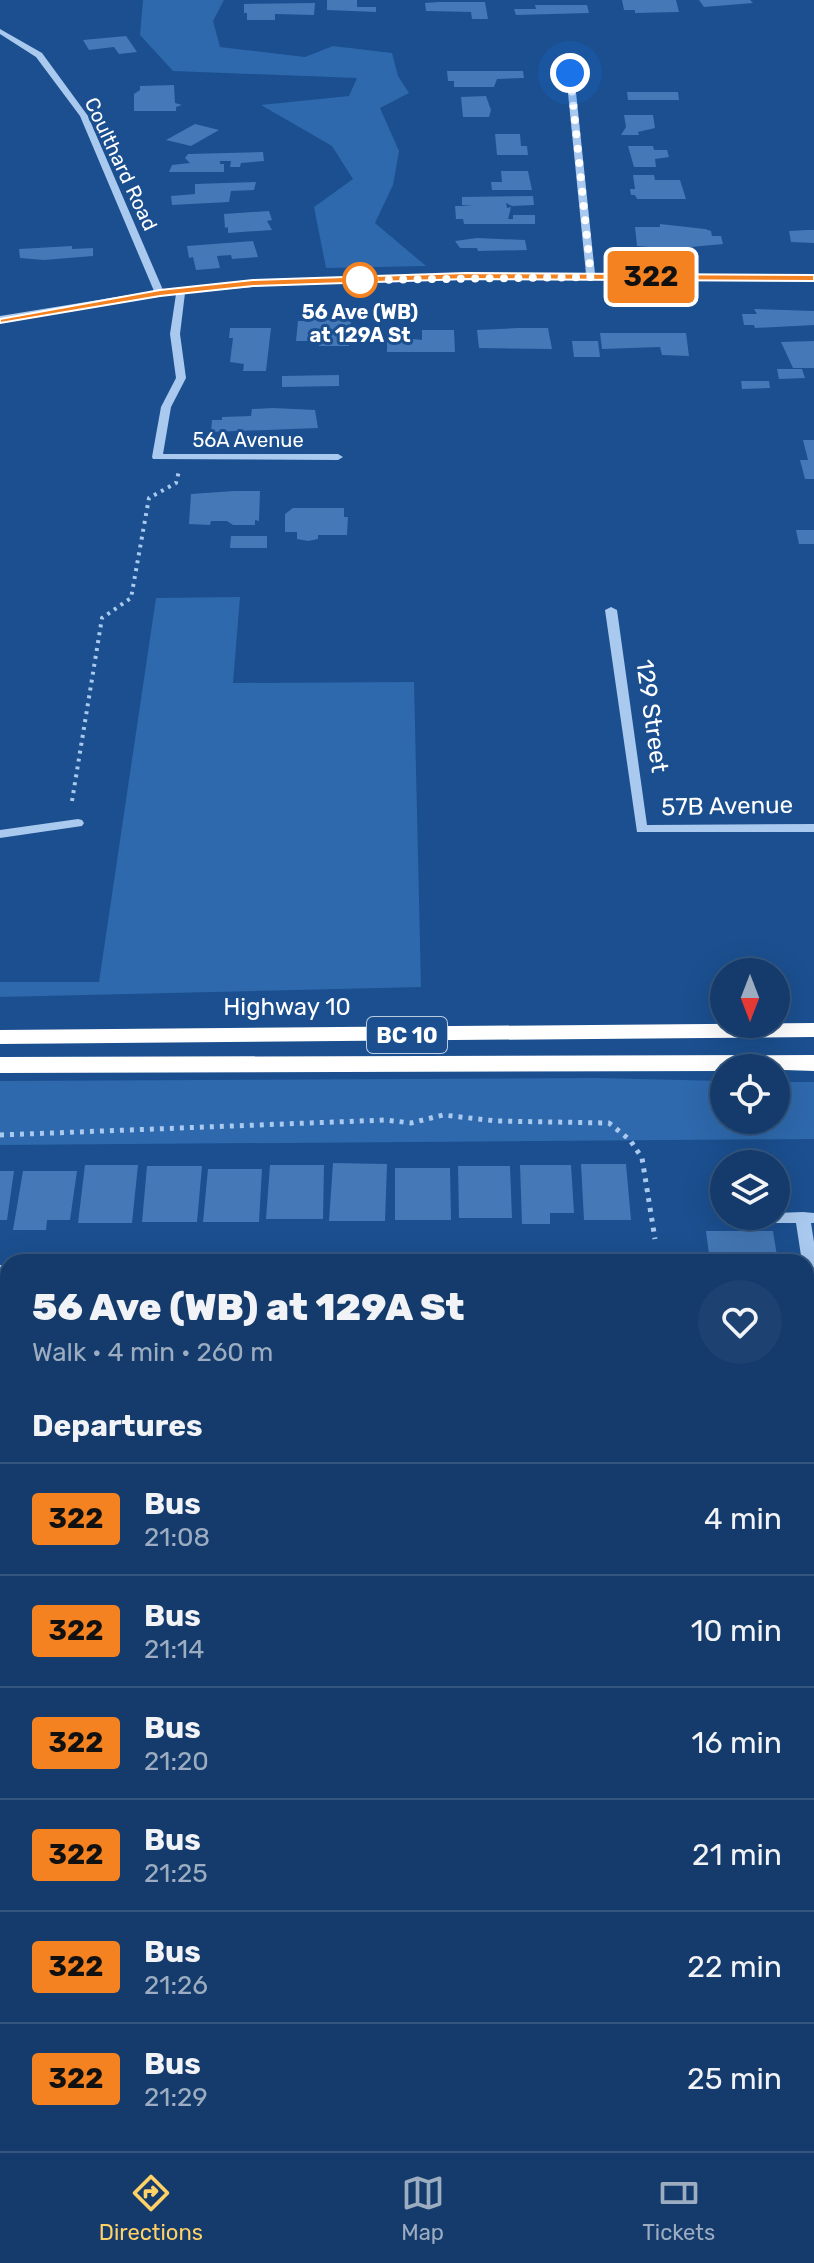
<!DOCTYPE html>
<meta charset="utf-8">
<style>
:root{--surface:#143b6b;--page:#1d4271;--text:#f1f3f6;--muted:#9dadc1;--line:#33557e;--accent:#ffd166}
body{margin:0;font-family:Rubik,sans-serif;background:var(--page);color:var(--text);height:100vh;display:flex;flex-direction:column;font-size:30px;white-space:nowrap}
*{box-sizing:border-box;margin:0}
p{font-size:26px;color:var(--muted)}
.icon{flex:none;width:44px;height:44px;fill:none;stroke:currentColor;stroke-width:2;stroke-linecap:round;stroke-linejoin:round}
.map{position:relative;flex:1;overflow:hidden}
.side{position:absolute;left:0px;top:1254px;width:814px;height:898px;display:flex;flex-direction:column;background:var(--surface);border-radius:24px 24px 0 0;box-shadow:0 8px 32px #0002,0 0 0 2px var(--line)}
.side>*{flex:none}
.badge{padding:0 16px;border-radius:6px;font-size:28px;line-height:52px}
.needle{width:52px;rotate:180deg}
.controls{position:absolute;left:710px;top:958px;display:grid;gap:16px}
.controls a{display:grid;place-items:center;width:80px;height:80px;border-radius:50%;background:var(--surface);box-shadow:0 8px 32px #0002,0 0 0 2px var(--line);font-size:40px}
.you{position:absolute;width:40px;height:40px;margin:-20px;border:6px solid #fff;border-radius:50%;background:#1a73e8;box-shadow:0 0 0 12px #1a73e833}
.map>.badge{position:absolute;translate:-50% -50%;box-shadow:0 0 0 4px #fff}
h2{padding:0 32px;font-size:30px;line-height:72px}
.round{display:grid;place-items:center;flex:none;width:84px;height:84px;border-radius:42px;background:var(--page)}
.headline{display:flex;align-items:center;justify-content:space-between;height:136px;padding:0 32px}
h1{font-size:38px;font-weight:800;line-height:60px}
ul{padding:0;list-style:none}
li{display:flex;align-items:center;gap:24px;height:112px;padding:0 32px;border-top:2px solid var(--line)}
li div{flex:1}
li b{display:block;font-size:30px}
li em{font-style:normal}
li .badge{min-width:88px;font-weight:700;text-align:center}
.menu{display:flex;justify-content:space-around;align-items:center;height:112px;border-top:2px solid var(--line);background:var(--surface);font-size:22px;color:var(--muted)}
.menu a{display:grid;justify-items:center;gap:4px}
.menu .selected{color:var(--accent)}
.map>svg:first-child{display:block}
.green{fill:#2e69ad}
.building{fill:#4478b7}
.lines{fill:none;stroke-linecap:round;stroke-linejoin:round}
.path-far2{stroke:#a9c9ee;stroke-width:4;stroke-dasharray:3 5;stroke-linecap:butt}
.path-far1{stroke:#a9c9ee;stroke-width:5;stroke-dasharray:4 6;stroke-linecap:butt}
.path{stroke:#a9c9ee;stroke-width:6;stroke-dasharray:5 8;stroke-linecap:butt}
.minor{fill:#a9c9ee;fill-rule:evenodd}
.highway{fill:#fff;fill-rule:evenodd}
.line{fill:#f58220;stroke:#fff;stroke-width:2}
.walk{stroke:#fff;stroke-width:8;stroke-dasharray:0 14.4}
.stop-dot{fill:#fff;stroke:#f58220;stroke-width:4}
.labels{text-anchor:middle;stroke-width:6;stroke-linejoin:round;paint-order:stroke}
.far-street-label{font-size:20px;fill:#fff;stroke:#1b4f8f}
.far-stop-label{font-size:20px;font-weight:bold;fill:#fff;stroke:#1b4f8f}
.shield{fill:#1b4f8f;stroke:#bbcadd;stroke-width:2}
.shield-label{font-size:22px;font-weight:bold;fill:#fff}
.street-label{font-size:24px;fill:#fff;stroke:#1b4f8f}
</style>
<div class="map">
<svg width="814" height="2151" viewBox="0 0 814 2151">
<rect width="100%" height="100%" fill="#1b4f8f"/>
<g class="green">
<path d="M143,0H224L213,21L220,47L305,57L333,46L392,53L398,76L409,93L380,108L399,151L393,185L375,223L426,266L326,268L314,207L353,179L332,146L261,105L349,96L357,78L173,71L140,35Z"/>
<path d="M240,597L233,683L414,682L421,987L0,997V982H99L156,598Z"/>
<path d="M598,1078L724,1081V1120H776V1082H814V1139L0,1145V1081Z"/>
</g>
<g class="building">
<path d="M327,0H357V7H376V12L327,10Z"/>
<path d="M622,0H676L679,12L635,13V10H624Z"/>
<path d="M699,0H750L753,3L704,7Z"/>
<path d="M439,2H485L488,19H472L471,12L426,11L425,3Z"/>
<path d="M315,3L314,15L275,14V20H247V13H244V4Z"/>
<path d="M535,5H587L589,13L516,15L514,9H536Z"/>
<path d="M126,36L137,52L119,54L114,47L89,50L83,40Z"/>
<path d="M447,71H523L524,78L497,79L494,87H454V81H448Z"/>
<path d="M174,85L175,103L182,105L176,107V111H134V94L140,90V86Z"/>
<path d="M627,92H678L679,100H628Z"/>
<path d="M486,96L491,110L489,117H463L461,97Z"/>
<path d="M624,115H653L655,128L638,132L639,135H621L626,127Z"/>
<path d="M195,124L219,130L191,146L166,140Z"/>
<path d="M495,134H520L521,146H527L528,155H497Z"/>
<path d="M628,146H653L654,150H667L669,157L655,159L656,167H634Z"/>
<path d="M263,152L264,161L241,163L240,167H230L231,161H220V164H224V172H169L172,165L190,163L185,158L188,154Z"/>
<path d="M501,171H528L532,190H492L491,182H502Z"/>
<path d="M633,175H654L655,180H680L686,199H637L635,195H631L630,189H635Z"/>
<path d="M256,182L254,190L231,191L229,202L172,205L171,196L195,194V184Z"/>
<path d="M533,196L534,205L512,206L506,203L507,208L511,207L508,219H513V215H535V224H464L463,219H456L455,206H472L462,205V197Z"/>
<path d="M269,211L272,220L267,221L272,230L228,233V227L225,228L224,214Z"/>
<path d="M660,224L705,229L711,231L712,236H721L723,244L670,249L637,246L635,227H660Z"/>
<path d="M807,230H814V243L791,242L789,231Z"/>
<path d="M477,238L525,240L527,250L478,251L477,248H460L455,241Z"/>
<path d="M253,241L258,257L232,259L231,255L217,256L220,268L196,270L193,257L189,258L187,246Z"/>
<path d="M72,246V249L93,248V256L44,260L20,258L19,249Z"/>
<path d="M754,309L814,311V325L755,328L754,325H744L742,314H757Z"/>
<path d="M325,313V320L351,321L349,346H319V341H296L298,321H311V314Z"/>
<path d="M230,328H271L266,371H243L244,364L230,362L233,338H229Z"/>
<path d="M518,328H548L552,349L479,348L477,330Z"/>
<path d="M422,330H454L455,352H387V336L422,340Z"/>
<path d="M600,333H686L689,356L662,355L660,347L602,349Z"/>
<path d="M572,341H598L600,357H574Z"/>
<path d="M814,341V368H793L781,342Z"/>
<path d="M777,369H802L805,378L779,379Z"/>
<path d="M339,375V386L282,387V376Z"/>
<path d="M741,381H769L770,388L742,389Z"/>
<path d="M273,408L315,410L318,428L211,432L212,420H222V417L251,416L252,409Z"/>
<path d="M803,440H814V479H805L800,460H808Z"/>
<path d="M234,491H260L259,521L255,520V525H233L227,521H211L210,525L189,524L191,494Z"/>
<path d="M293,508H344V517H348L347,535H318V539L308,541L297,539V532H285V514Z"/>
<path d="M796,530H814V544H799Z"/>
<path d="M231,536H267V548H230Z"/>
<path d="M333,1163L387,1164L385,1221H329Z"/>
<path d="M581,1164H626L631,1220H584Z"/>
<path d="M85,1165H138L132,1223H78Z"/>
<path d="M270,1165H324L323,1219H266Z"/>
<path d="M520,1165H571L574,1213H550V1224H522Z"/>
<path d="M147,1166H202L197,1222H142Z"/>
<path d="M458,1166H510L512,1218H459Z"/>
<path d="M395,1168H450L451,1220H395Z"/>
<path d="M208,1169H262L259,1222H203Z"/>
<path d="M0,1171H14L7,1220H0Z"/>
<path d="M23,1171H77L70,1220H47L46,1230H13Z"/>
<path d="M706,1231H773L778,1262H710Z"/>
<path d="M3,1405H8V1448H0Z"/>
<rect x="806" y="1521" width="8" height="114"/>
<path d="M0,1553L8,1554V1617L0,1616Z"/>
<path d="M0,1726H8L2,1771H0Z"/>
<rect x="806" y="1912" width="8" height="61"/>
<rect x="0" y="1917" width="8" height="71"/>
<path d="M107,2144H217L216,2151H106Z"/>
<rect x="357" y="2144" width="112" height="7"/>
<path d="M599,2144H682L683,2151H600Z"/>
<path d="M515,2145H559V2151H516Z"/>
</g>
<g class="lines">
<path class="path-far2" d="M72,801L102,618L131,598L149,498L176,483L179,471"/>
<path class="path-far1" d="M0,1135L386,1120L411,1123L443,1115L496,1121L609,1123L630,1140L642,1158L655,1239"/>
<path class="path" d="M806,1799L814,1804"/>
<g class="minor">
<path d="M0,29L42,53L88,116L163,290C304,275 445,273 586,274L566,73L570,71L574,73L595,274L814,275V281C605,280 394,271 185,293L180,334L186,378L171,407L163,454H338L343,457L338,460L153,459L152,457L161,407L176,378L170,334L176,294L0,322V316L154,291L80,116L36,57L0,34Z"/>
<path d="M611,607L617,610L647,825L814,824V832H637L605,610Z"/>
<path d="M78,819L82,820L84,823L82,826L0,838V830Z"/>
<path d="M803,1212L814,1213V1223H811L814,1242V1299L809,1298L806,1294V1262H802L796,1223H738L731,1218L732,1216H776V1213Z"/>
<rect x="0" y="1265" width="8" height="10"/>
<path d="M806,1497L814,1498V1510L806,1509Z"/>
<rect x="0" y="1502" width="8" height="12"/>
<path d="M8,1658V1672L0,1673V1659Z"/>
<rect x="806" y="1841" width="8" height="16"/>
<rect x="0" y="1852" width="8" height="16"/>
<path d="M814,2061V2079L806,2080V2062Z"/>
<rect x="0" y="2072" width="8" height="18"/>
<rect x="270" y="2144" width="20" height="7"/>
<path d="M488,2144H508L509,2151H489Z"/>
<rect x="752" y="2144" width="20" height="7"/>
</g>
<g class="highway">
<path d="M814,1023V1037L0,1044V1030Z"/>
<path d="M814,1055V1071L724,1068V1071L0,1073V1057Z"/>
</g>
</g>
<path class="line" d="M466,273L814,275V281L466,279L253,286L160,296L0,323V319L160,290L253,280Z"/>
<g class="lines">
<path class="walk" d="M360,280L591,277L570,73"/>
</g>
<circle class="stop-dot" cx="360" cy="280" r="16"/>
<g class="labels">
<g class="far-street-label">
<text transform="translate(121 164) rotate(65)" y="7">Coulthard Road</text>
<text x="248" y="447">56A Avenue</text>
</g>
<g class="far-stop-label">
<text x="360" y="319">56 Ave (WB)<tspan x="360" dy="23">at 129A St</tspan></text>
</g>
<rect class="shield" x="367" y="1017" width="80" height="36" rx="6"/>
<g class="shield-label">
<text x="407" y="1043">BC 10</text>
</g>
<g class="street-label">
<text transform="translate(652 716) rotate(82)" y="8">129 Street</text>
<text transform="translate(727 806) rotate(-1)" y="8">57B Avenue</text>
<text x="287" y="1015">Highway 10</text>
</g>
</g>
</svg>
<div class="controls">
<a><svg class="needle" viewBox="-14 -14 28 28"><path d="M0-13l5 13h-10z" fill="#e53935"/><path d="M0 13l5-13h-10z" fill="#9dadc1"/></svg></a>
<a><svg class="icon" aria-label="locate" viewBox="0 0 24 24"><circle cx="12" cy="12" r="6"/><path d="M12 2v4M12 18v4M2 12h4M18 12h4"/></svg></a>
<a><svg class="icon" aria-label="layers" viewBox="0 0 24 24"><path d="M12 4l9 5-9 5-9-5zM3 14l9 5 9-5"/></svg></a>
</div>
<div class="you" style="left:570px;top:73px"></div>
<b class="badge" style="left:651px;top:277px;background:#f58220;color:#111">322</b>
<section class="side">
<div class="headline"><div><h1>56 Ave (WB) at 129A St</h1><p>Walk · 4 min · 260 m</p></div><a class="round"><svg class="icon" aria-label="heart" viewBox="0 0 24 24"><path d="M12 20l-8-8c-3-5 5-10 8-4 3-6 11-1 8 4z"/></svg></a></div>
<h2>Departures</h2>
<ul>
<li><span class="badge" style="background:#f58220;color:#111">322</span><div><b>Bus</b><p>21:08</p></div><em>4 min</em></li>
<li><span class="badge" style="background:#f58220;color:#111">322</span><div><b>Bus</b><p>21:14</p></div><em>10 min</em></li>
<li><span class="badge" style="background:#f58220;color:#111">322</span><div><b>Bus</b><p>21:20</p></div><em>16 min</em></li>
<li><span class="badge" style="background:#f58220;color:#111">322</span><div><b>Bus</b><p>21:25</p></div><em>21 min</em></li>
<li><span class="badge" style="background:#f58220;color:#111">322</span><div><b>Bus</b><p>21:26</p></div><em>22 min</em></li>
<li><span class="badge" style="background:#f58220;color:#111">322</span><div><b>Bus</b><p>21:29</p></div><em>25 min</em></li>
</ul>
</section>
</div>
<nav class="menu">
<a class="selected"><svg class="icon" aria-label="directions" viewBox="0 0 24 24"><path d="M12 3l9 9-9 9-9-9zM9 14v-3h6M13 9l2 2-2 2"/></svg>Directions</a>
<a><svg class="icon" aria-label="map" viewBox="0 0 24 24"><path d="M3 6l6-2 6 2 6-2v14l-6 2-6-2-6 2zM9 4v14M15 6v14"/></svg>Map</a>
<a><svg class="icon" aria-label="tickets" viewBox="0 0 24 24"><path d="M3 7h18v10H3zM15 7v10"/></svg>Tickets</a>
</nav>
